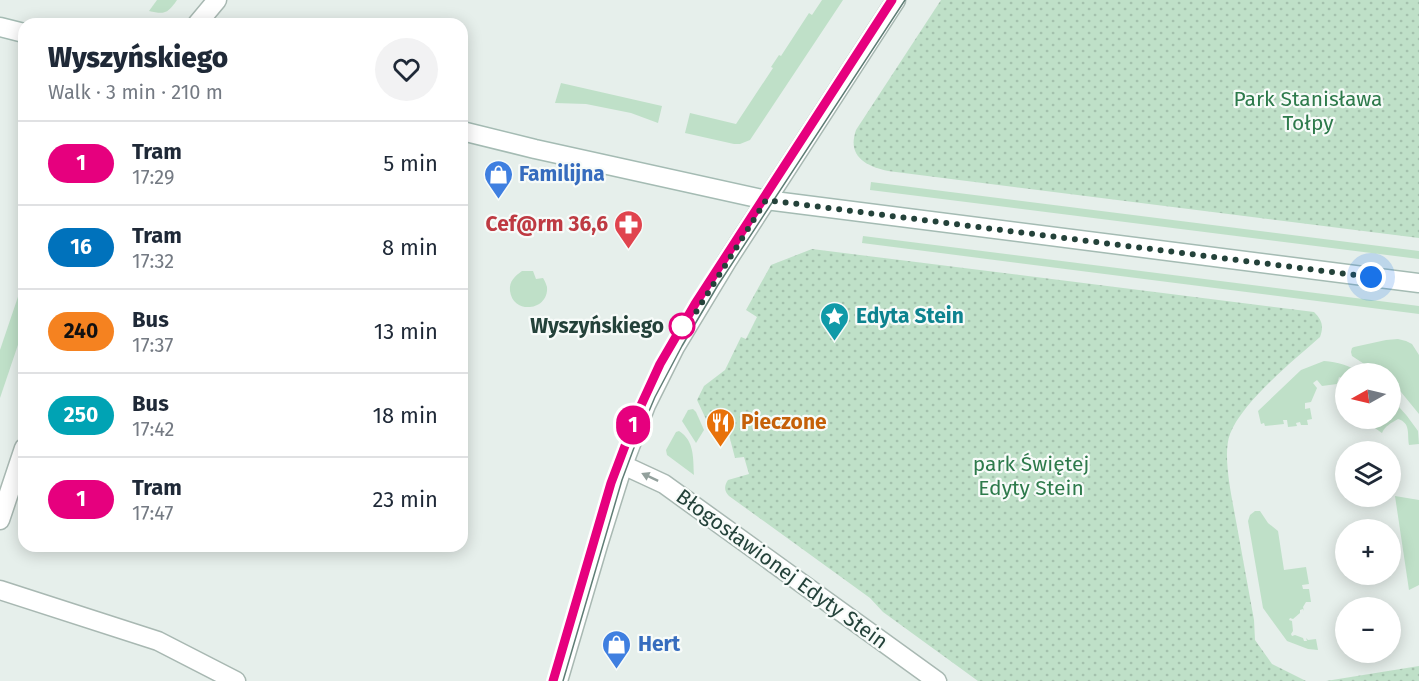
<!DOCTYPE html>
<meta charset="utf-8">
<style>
:root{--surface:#fff;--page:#f2f2f3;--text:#1f2937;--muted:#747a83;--line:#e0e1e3}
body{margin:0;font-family:"Fira Sans",sans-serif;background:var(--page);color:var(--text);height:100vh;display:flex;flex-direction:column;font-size:22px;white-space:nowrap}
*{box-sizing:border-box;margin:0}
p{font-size:20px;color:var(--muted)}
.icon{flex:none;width:33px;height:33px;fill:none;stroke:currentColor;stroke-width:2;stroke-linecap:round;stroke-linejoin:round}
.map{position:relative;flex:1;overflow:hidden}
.sheet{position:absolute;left:18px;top:18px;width:450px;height:534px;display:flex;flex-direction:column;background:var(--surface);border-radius:18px;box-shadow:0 3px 15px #0003}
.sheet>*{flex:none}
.badge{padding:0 12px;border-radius:20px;font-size:21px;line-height:39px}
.needle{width:39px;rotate:262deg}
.buttons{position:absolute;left:1335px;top:363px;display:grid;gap:12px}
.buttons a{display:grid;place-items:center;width:66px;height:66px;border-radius:50%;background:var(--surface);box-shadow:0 3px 15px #0003;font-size:30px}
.you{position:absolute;width:30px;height:30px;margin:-15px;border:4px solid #fff;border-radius:50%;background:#1a73e8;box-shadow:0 0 0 9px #1a73e833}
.map>.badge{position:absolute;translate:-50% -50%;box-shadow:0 0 0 3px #fff}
.round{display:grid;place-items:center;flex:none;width:63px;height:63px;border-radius:32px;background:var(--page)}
.head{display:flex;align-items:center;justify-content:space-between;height:102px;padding:0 30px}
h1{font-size:28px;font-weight:800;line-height:45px}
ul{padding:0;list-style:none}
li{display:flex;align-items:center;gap:18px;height:84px;padding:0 30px;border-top:2px solid var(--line)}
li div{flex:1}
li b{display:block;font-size:22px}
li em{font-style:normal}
li .badge{min-width:66px;font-weight:700;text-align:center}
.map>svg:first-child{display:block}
.grass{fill:#bfe0c8}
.park{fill:url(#park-dots)}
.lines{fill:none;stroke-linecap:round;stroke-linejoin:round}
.minor-casing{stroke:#a8b8b2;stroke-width:21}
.tertiary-casing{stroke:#a8b8b2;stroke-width:21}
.secondary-casing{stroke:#a4bbb3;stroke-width:21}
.minor{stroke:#fff;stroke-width:18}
.tertiary{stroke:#fff;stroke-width:18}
.secondary{stroke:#fff;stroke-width:18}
.tram{stroke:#5f7d75;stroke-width:1.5}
.oneway{fill:#92a09c}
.line-casing{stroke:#fff;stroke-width:14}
.line{stroke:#e6007e;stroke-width:9}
.walk{stroke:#24423a;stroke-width:6;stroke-dasharray:0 10.8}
.stop-dot{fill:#fff;stroke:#e6007e;stroke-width:3}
.labels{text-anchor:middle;stroke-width:4.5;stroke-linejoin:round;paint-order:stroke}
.park-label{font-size:21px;fill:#2d7a4b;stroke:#f7fbf9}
.shop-label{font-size:21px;font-weight:bold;fill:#366cbe;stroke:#f7fbf9;text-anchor:start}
.health-label{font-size:21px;font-weight:bold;fill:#be3a42;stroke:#f7fbf9;text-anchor:end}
.culture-label{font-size:21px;font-weight:bold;fill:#0d838f;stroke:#f7fbf9;text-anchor:start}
.stop-label{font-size:21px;font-weight:bold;fill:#24423a;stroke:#f7fbf9;text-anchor:end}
.food-label{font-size:21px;font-weight:bold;fill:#c56008;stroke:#f7fbf9;text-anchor:start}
.street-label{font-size:21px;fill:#24423a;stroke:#f7fbf9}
</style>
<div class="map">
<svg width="1419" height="681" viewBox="0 0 1419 681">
<defs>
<pattern id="park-dots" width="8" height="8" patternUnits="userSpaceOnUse" patternTransform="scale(1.5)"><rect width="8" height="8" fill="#bfe0c8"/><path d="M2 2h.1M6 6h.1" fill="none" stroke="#a4c1ad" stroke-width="1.8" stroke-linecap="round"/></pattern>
</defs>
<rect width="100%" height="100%" fill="#e6efeb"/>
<g class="grass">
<path d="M157,0H177C168,13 165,15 149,11Z"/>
<path d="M822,0H843L750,140L740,144H734L685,133L690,113L736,124L773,68L771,67L779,55L781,56L809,13L812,15Z"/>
<path d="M561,83L662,106L658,123L631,113L586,104L555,103Z"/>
<path d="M871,182L1419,251V259L870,190Z"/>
<path d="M863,236L1419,306V314L862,243Z"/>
<path d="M522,271H533L536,279L543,278C545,281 546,284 547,287C549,311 513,315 510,291C509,281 515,276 522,271Z"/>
<path d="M24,279V327L0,398V350Z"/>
<path d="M1398,339L1406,341L1412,344L1419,355V414L1401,392L1391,384L1390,374L1378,373L1352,356L1351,352L1352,348L1354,347L1386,340Z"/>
<path d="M1324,361C1338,362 1349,365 1360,373L1346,374L1345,378L1343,379L1339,377L1337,384L1322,386L1317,380L1313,383L1317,388L1311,402L1305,403V409L1310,408L1312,419L1307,420L1308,425H1301L1300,422L1296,423L1297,426L1288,427L1287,420H1283L1284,424L1265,426L1264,423L1261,424L1258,411L1301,370Z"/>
<path d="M1391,398L1407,416L1418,431L1419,444L1409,445C1407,434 1411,423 1398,419C1391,423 1385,426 1382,433L1372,426L1376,419L1390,418Z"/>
<path d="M693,409L696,412L704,430L696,443L682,421L688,410Z"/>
<path d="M679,431C695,441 693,459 694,475L667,455L666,450L676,432Z"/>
<path d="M1395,496L1419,500V585L1409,590Z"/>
<path d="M1255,511H1260L1268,523L1278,531L1284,570L1306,567L1309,584L1302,585L1303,589H1309L1311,602H1306L1303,607L1304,611L1303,609L1300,610V613L1293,619L1290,618L1289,620L1292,621L1293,631L1291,634L1292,636L1295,635L1303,638L1304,641H1307L1306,638L1308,640L1316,639L1318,650L1308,649L1287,641L1263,608L1248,521L1250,515Z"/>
</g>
<g class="park">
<path d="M941,0H1419V238L888,171C865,166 847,156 856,130Z"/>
<path d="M812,249L1314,312C1322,320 1324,326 1320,337C1294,360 1242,402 1230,434C1222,455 1232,498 1236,521C1242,554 1248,587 1254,620L1255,640L1272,664L1306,681H978L883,612L870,598L729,496C724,491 724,486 728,480L749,474L744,457L735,458L728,431L713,434L697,400L704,386L725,370L741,337L746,339L757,317L746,310L771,265Z"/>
<path d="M1419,666V681H1326Z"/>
</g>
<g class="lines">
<defs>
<g id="minor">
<path d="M197,24L217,0"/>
<path d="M623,465L664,484L937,681"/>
<path d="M0,520L24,448"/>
<path d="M0,590L158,641L236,681"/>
</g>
<path id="tertiary" d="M558,681L598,545L623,465L646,405L675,347L727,261L896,0"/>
<g id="secondary">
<path d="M0,27L24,33"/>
<path d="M462,131L535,149L766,200L1419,283"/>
</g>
</defs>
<use href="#minor" class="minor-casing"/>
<use href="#tertiary" class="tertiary-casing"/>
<use href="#secondary" class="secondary-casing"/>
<use href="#minor" class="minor"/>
<use href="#tertiary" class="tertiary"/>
<use href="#secondary" class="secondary"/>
<g class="tram">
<path d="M553,681L611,483L644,398L660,364L695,304L892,0"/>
<path d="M563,681L622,480L638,437L655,397L682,346L718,285L905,0"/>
</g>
</g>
<defs><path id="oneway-solid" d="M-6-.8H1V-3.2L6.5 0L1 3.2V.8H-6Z" transform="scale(1.5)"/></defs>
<use class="oneway" href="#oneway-solid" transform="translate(650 477) rotate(-155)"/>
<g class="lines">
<defs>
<path id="line" d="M553,681L611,483L637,414L660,364L695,304L892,0"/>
</defs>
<use href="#line" class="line-casing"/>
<use href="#line" class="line"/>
<path class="walk" d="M682,326L683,333L766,200L1371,277"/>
</g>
<defs>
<symbol id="shop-pin" viewBox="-11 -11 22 30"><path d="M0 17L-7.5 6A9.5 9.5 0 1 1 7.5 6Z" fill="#3f7fe0" stroke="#f7fbf9"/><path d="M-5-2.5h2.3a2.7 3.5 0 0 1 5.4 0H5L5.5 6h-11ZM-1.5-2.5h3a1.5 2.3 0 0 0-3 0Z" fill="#fff"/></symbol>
<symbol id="pharmacy-pin" viewBox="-11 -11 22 30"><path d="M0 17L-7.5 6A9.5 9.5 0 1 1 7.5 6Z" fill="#e0444e" stroke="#f7fbf9"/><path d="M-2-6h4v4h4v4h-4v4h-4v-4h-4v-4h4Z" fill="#fff"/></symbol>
<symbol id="sight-pin" viewBox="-11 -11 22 30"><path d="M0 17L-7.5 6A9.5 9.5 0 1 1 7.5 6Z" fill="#0f9aa8" stroke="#f7fbf9"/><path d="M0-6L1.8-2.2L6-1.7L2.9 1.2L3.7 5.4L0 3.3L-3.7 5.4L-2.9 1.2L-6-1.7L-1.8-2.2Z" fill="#fff"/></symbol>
<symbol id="restaurant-pin" viewBox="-11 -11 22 30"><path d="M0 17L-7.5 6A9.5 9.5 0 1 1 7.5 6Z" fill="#e8710a" stroke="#f7fbf9"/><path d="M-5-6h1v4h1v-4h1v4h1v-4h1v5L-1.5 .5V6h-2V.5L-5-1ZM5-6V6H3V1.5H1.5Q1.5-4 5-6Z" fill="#fff"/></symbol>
</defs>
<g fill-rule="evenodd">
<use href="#shop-pin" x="482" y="158" width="33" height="45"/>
<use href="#pharmacy-pin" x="612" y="208" width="33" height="45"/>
<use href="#sight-pin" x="818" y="300" width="33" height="45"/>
<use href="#restaurant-pin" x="704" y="406" width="33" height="45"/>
<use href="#shop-pin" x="600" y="628" width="33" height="45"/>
</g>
<circle class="stop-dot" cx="682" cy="326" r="12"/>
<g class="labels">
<g class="park-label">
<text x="1308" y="106">Park Stanisława<tspan x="1308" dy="24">Tołpy</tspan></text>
<text x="1031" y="471">park Świętej<tspan x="1031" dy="24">Edyty Stein</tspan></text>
</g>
<g class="shop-label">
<text x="519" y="181">Familijna</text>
<text x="638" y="651">Hert</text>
</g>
<g class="health-label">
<text x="608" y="231">Cef@rm 36,6</text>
</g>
<g class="culture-label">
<text x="856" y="323">Edyta Stein</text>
</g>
<g class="stop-label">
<text x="664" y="333">Wyszyńskiego</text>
</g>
<g class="food-label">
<text x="741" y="429">Pieczone</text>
</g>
<g class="street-label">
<text transform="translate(782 569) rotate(36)" y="7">Błogosławionej Edyty Stein</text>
</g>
</g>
</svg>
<div class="buttons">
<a><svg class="needle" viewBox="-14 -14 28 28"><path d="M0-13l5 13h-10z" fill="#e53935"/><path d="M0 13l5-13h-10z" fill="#747a83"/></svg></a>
<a><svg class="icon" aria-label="layers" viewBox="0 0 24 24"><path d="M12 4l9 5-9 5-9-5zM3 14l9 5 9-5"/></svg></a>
<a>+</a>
<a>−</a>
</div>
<div class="you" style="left:1371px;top:277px"></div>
<b class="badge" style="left:633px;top:425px;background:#e6007e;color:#fff">1</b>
<section class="sheet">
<div class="head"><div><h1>Wyszyńskiego</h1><p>Walk · 3 min · 210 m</p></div><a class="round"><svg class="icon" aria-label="heart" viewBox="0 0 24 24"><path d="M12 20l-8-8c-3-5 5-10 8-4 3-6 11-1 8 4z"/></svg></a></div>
<ul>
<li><span class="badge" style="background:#e6007e;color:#fff">1</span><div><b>Tram</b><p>17:29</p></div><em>5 min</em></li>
<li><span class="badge" style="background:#0072bc;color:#fff">16</span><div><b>Tram</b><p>17:32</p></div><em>8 min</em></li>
<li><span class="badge" style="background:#f58220;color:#111">240</span><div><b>Bus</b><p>17:37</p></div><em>13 min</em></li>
<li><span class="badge" style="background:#00a3b4;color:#fff">250</span><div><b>Bus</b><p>17:42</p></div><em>18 min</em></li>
<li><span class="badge" style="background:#e6007e;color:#fff">1</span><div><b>Tram</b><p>17:47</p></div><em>23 min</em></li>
</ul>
</section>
</div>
